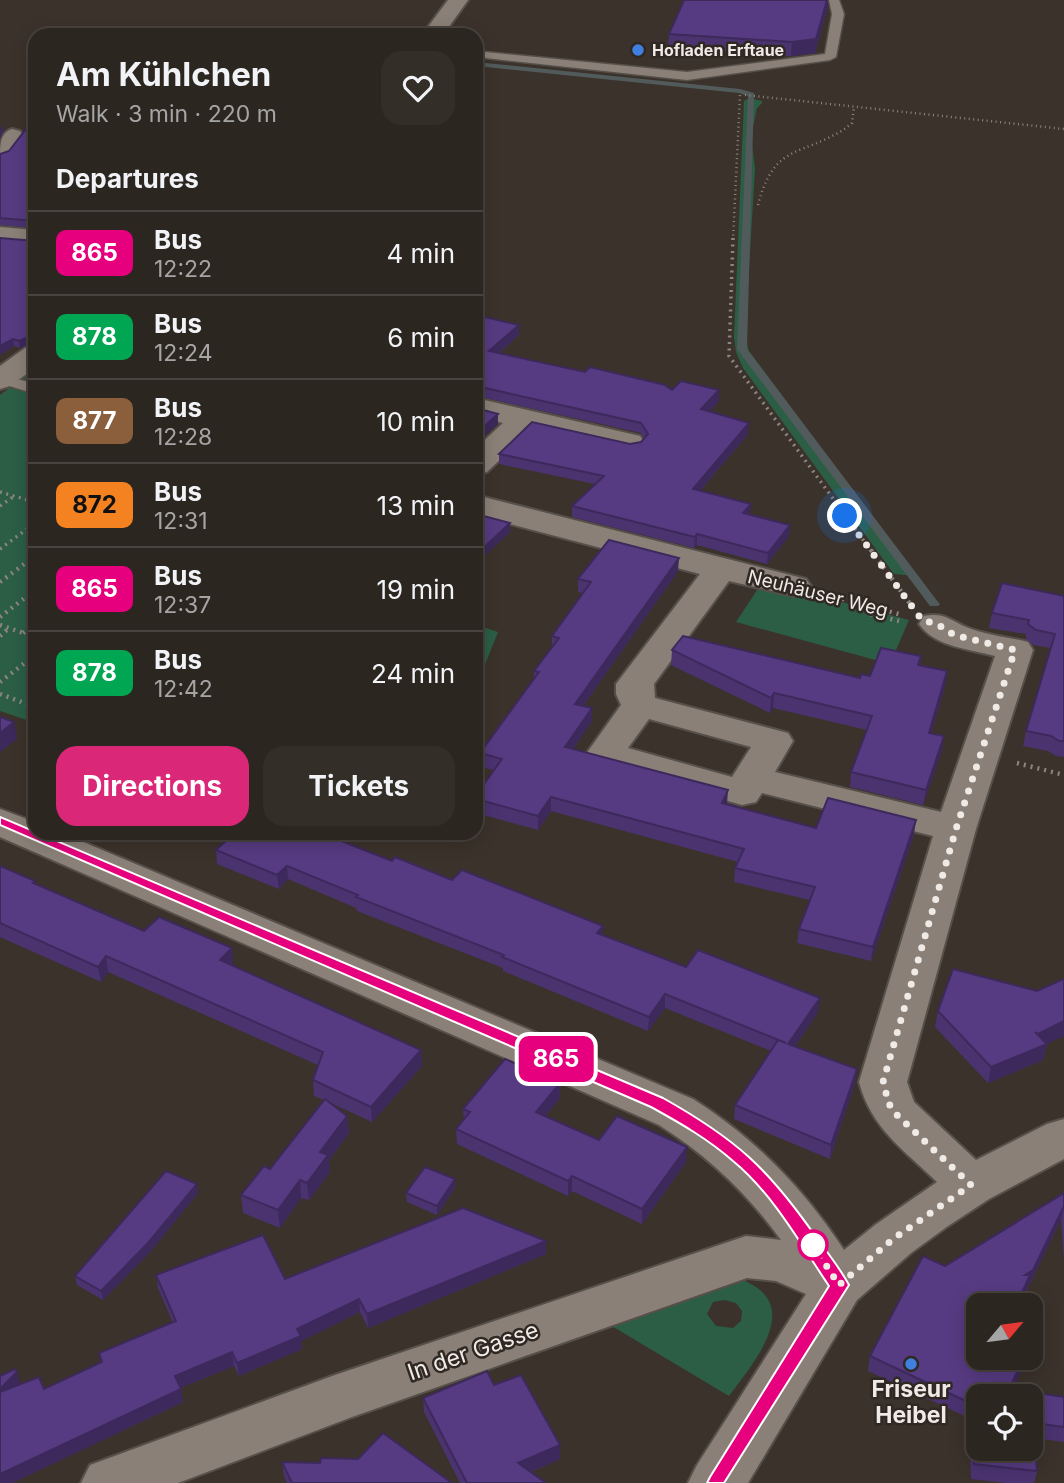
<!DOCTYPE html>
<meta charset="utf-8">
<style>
:root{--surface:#2c2620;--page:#342e29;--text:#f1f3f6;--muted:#a6a5a5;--line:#48433e;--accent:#db2777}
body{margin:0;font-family:Inter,sans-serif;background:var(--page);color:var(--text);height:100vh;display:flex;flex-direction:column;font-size:26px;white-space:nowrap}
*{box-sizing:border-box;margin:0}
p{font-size:23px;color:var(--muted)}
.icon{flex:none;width:38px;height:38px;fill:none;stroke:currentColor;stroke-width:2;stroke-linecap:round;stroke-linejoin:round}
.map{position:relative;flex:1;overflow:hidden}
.side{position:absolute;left:28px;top:28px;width:455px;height:812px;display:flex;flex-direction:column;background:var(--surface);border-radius:21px;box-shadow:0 4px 18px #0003,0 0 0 2px var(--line)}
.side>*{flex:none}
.badge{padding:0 14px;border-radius:10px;font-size:24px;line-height:46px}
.needle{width:46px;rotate:61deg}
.tools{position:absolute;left:966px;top:1293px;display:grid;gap:14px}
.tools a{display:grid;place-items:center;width:77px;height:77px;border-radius:14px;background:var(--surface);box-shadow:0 4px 18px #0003,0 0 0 2px var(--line);font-size:35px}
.you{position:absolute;width:35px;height:35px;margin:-18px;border:5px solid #fff;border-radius:50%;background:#1a73e8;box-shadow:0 0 0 10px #1a73e833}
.map>.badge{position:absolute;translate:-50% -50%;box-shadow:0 0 0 4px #fff}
h2{padding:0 28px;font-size:26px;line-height:63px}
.round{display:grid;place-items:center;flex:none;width:74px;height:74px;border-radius:21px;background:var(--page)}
.head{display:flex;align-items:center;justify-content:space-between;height:119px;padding:0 28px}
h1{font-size:33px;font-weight:700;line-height:52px}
.cta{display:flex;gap:14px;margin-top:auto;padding:14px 28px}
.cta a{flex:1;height:80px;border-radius:21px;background:var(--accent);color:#fff;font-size:28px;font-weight:700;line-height:80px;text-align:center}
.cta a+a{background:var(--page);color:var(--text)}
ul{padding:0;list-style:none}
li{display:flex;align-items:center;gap:21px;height:84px;padding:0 28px;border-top:2px solid var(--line)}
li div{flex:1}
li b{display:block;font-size:26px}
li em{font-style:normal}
li .badge{min-width:77px;font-weight:700;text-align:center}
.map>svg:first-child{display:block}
.green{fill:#2b5e45;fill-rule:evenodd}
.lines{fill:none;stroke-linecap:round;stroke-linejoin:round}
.stream{fill:#525b5c;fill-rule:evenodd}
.service-casing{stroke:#57504a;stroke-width:3}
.minor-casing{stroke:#57504a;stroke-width:4}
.path-far2{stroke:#8d857f;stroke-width:2.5;stroke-dasharray:1 3.5;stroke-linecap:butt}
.path-far1{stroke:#8d857f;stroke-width:3.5;stroke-dasharray:2 4.5;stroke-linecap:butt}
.path{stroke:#8d857f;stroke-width:4.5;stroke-dasharray:2 5;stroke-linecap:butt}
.service{fill:#8a8078;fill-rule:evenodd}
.minor{fill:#8a8078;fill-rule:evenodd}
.wall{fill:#4b3370}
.shaded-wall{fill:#3d295b}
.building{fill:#573b82;stroke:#3d295b;stroke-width:2;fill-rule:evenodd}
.line{fill:#e6007e;stroke:#fff;stroke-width:2}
.walk{stroke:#efeae5;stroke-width:7;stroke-dasharray:0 12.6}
.shop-dot{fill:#3f7fe0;stroke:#302822;stroke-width:2.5}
.stop-dot{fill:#fff;stroke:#e6007e;stroke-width:3.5}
.labels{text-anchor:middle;stroke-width:5;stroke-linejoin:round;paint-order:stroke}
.far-poi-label{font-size:16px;font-weight:bold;fill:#efeae5;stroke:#302822;text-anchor:start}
.street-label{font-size:19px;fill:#efeae5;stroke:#302822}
.near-street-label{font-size:23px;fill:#efeae5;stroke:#302822}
.near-poi-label{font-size:23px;font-weight:bold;fill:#efeae5;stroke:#302822}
</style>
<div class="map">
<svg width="1064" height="1483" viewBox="0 0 1064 1483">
<rect width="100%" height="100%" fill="#3b322b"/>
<g class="green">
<path d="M749,98L762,101V103L757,108L751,136L755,169L745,336L749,351L915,576L894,574L743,368L736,352L734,337L744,101Z"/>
<path d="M25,376L35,378V723L0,711V395Z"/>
<path d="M763,581L909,620L890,664L736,622Z"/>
<path d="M476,625L498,632L476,687Z"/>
<path d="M741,1278C750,1284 761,1288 767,1298C787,1326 745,1374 729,1396L600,1319ZM724,1300L736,1303L742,1311L741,1321L733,1328L716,1326L707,1314L713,1302Z"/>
</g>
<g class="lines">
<path class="stream" d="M476,62L740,89L754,93L747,349L938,602L940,604L938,606H930L737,349L748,96L739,93L476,66Z"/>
<defs>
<g id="service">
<path d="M829,0H839L844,14L836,57L830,60L687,80L476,57V51L687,72L825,54L832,14Z"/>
<path d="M0,374L35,384V394L0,383Z"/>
</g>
<g id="minor">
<path d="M448,0H468L443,35H422Z"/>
<path d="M12,129L20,131L24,136L8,156L0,158C0,144 0,133 12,129Z"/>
<path d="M0,227L35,230V246L0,243Z"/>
<path d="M35,345V368L10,386L0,389V366L25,348Z"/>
<path d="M476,398L640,436L645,443L640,450L629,452L531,430L487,472L476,474V448L503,423L476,416Z"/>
<path d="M476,495L806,579L811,586L806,593L794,596L729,581L654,684L655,698L788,733L793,741L775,772L941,812L995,656C969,649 935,647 919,624L924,616C944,612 950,620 966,627C985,635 1008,637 1028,642L1033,650L976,829L907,1082L914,1102L976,1160L1047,1124L1064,1119V1159L989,1199L948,1226L911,1253L857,1300L748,1483H688L697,1465L806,1294L776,1281L747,1278L352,1417L178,1483H81L90,1465L335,1375L746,1236L781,1240C747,1193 708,1156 659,1125L0,837V809L35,822V833H62L693,1099C756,1139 803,1188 844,1250L875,1225L937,1182C904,1150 871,1128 859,1082L933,836L762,793L756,802L742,805L591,762L586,754L621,705L616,694V684L700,574L476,515ZM649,719L751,747L732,777L628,748Z"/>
</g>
</defs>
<use href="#service" class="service-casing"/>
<use href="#minor" class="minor-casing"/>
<g class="path-far2">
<path d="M745,95L1064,129"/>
<path d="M758,205C774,142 802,157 846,128L852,123L854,107"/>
<path d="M733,240L740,95"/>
</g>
<g class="path-far1">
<path d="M733,238L729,356L872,552"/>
<path d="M0,492L35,502"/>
<path d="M0,506L13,497"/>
<path d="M0,549L35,523"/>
</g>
<g class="path">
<path d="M871,550L911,605"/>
<path d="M0,582L35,556"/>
<path d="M829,595L902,615"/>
<path d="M870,614L899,621"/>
<path d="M0,617L35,590"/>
<path d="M0,625L35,637"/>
<path d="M23,633L35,624"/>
<path d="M0,636L9,628"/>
<path d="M0,682L35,655"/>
<path d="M0,694L35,707"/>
<path d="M27,704L35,697"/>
<path d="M1017,763L1064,775"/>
</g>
<use href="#service" class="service"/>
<use href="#minor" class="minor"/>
</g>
<g class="wall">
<path d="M684,0H828V6L815,53L791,56L668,48L669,34Z"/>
<path d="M35,132V228L0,225V154L9,151Z"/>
<path d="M35,241V343L20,348L14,346L0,355Z"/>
<path d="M476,315L519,325V335L499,353L719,401L709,412L748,434L700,491L750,515L789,536L767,564L697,545L694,548L572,517V506L595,484L499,464V454L630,444L641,442L644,439L641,433L476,396Z"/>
<path d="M678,571L583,706L592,708V721L573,749L727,804L816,828L914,834L871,961L797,943L799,929L810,900L734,882L735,868L738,862L551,811L538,830L476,813V795L494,770L480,767V753L534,680V671L552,648V636L583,593L578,592V579Z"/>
<path d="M1064,596V757L1056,756L1048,751L1023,746L1026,731L1051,648L1033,645L1026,639V634L989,628L992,613Z"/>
<path d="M672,650L860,678L870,676L921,656L920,665L947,671L945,686L931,733L942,750L923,805L850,787L851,772L867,730L773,708L770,713L671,665Z"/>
<path d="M313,840L392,861L452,880L602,935L686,967L818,1012L795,1046L857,1069L855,1083L830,1159L734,1119L735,1105L771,1051L665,1008L648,1031L503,971V968L357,911L356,908L288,879L279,889L217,864L216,850Z"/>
<path d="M0,866L35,881V884L144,931L233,964L232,965L421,1050L422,1066L372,1122L331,1103L347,1116L349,1133L329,1160L330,1172L309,1200L301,1198L280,1228L243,1213L241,1195L270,1169L324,1100L314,1096L313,1080L318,1065L108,972L101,982L0,937Z"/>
<path d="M938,1011L1047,1044L1043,1060L988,1083L935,1027Z"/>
<path d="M560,1098L545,1116L599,1140L686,1162L642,1224L572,1191L568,1196L457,1144L456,1129L464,1120L463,1109Z"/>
<path d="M455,1179V1188L437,1215L407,1202L406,1193Z"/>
<path d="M198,1193L150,1252L103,1300L77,1285L75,1276Z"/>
<path d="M1064,1193V1261L1061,1219L1030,1284L1028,1285L1027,1290L978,1358H1026L1024,1366L1012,1389L1064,1397V1442L1034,1438L1037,1471L1034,1483H1006L971,1479L969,1418L868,1371L870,1356L945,1266Z"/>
<path d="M546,1241V1254L368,1328L360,1312L301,1341L302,1349L239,1376L234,1366L180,1388L183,1402L12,1483H0L20,1384L44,1389L101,1362L99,1353L173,1323L158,1288L156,1275L285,1279Z"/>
<path d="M494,1385L560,1459L531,1472L546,1483H460L424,1412L423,1398Z"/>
<path d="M282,1462L452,1483H287L284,1476Z"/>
</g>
<g class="shaded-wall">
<path d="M827,0H828V6L815,53L791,56L792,42Z"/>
<path d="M3,124L4,130L0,139V131Z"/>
<path d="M519,325V335L489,361V351Z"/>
<path d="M33,335L34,342L20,348L19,341Z"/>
<path d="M13,339L14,346L0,355V346Z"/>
<path d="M719,390V401L701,420V409Z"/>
<path d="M498,414V424L476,444V434Z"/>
<path d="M749,423L748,434L692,500L693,489Z"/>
<path d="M751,504L750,515L743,513Z"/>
<path d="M510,523V532L476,564V555Z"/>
<path d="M790,525L789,536L767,564L768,553Z"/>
<path d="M697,534V545L694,548L695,537Z"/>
<path d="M679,558L678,571L575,717V704Z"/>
<path d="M947,671L945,686L927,747L929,733Z"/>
<path d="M774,693L773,708L770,713L771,698Z"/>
<path d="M592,708V721L565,761V747Z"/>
<path d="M14,722L17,739L0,752V733Z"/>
<path d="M944,736L942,750L923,805L926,790Z"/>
<path d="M728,790L727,804L722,803Z"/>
<path d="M551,797V811L538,830V816Z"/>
<path d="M916,820L914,834L871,961L873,947Z"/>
<path d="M287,866L288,879L279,889L277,875Z"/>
<path d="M603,926L602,940L597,933Z"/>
<path d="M232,948L233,964L222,975L220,960Z"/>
<path d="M106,956L108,972L101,982L98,967Z"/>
<path d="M665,994V1008L648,1031L649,1017Z"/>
<path d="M820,998L818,1012L787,1058L788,1044Z"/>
<path d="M1064,1021V1036L1047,1044L1043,1060L988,1083L991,1067L1038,1034Z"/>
<path d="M421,1050L422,1066L372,1122L371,1107Z"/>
<path d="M857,1069L855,1083L830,1159L831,1145Z"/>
<path d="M560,1083V1098L536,1127V1112Z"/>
<path d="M347,1116L349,1133L329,1160L330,1172L309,1200L307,1183L320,1152Z"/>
<path d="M687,1147L686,1162L642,1224V1209Z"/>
<path d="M572,1176V1191L568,1196V1181Z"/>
<path d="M455,1179V1188L437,1215V1206Z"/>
<path d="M300,1180L301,1198L280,1228L278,1210Z"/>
<path d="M197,1184L198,1193L150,1252L103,1300L101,1291Z"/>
<path d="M1064,1206L1061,1219L1030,1284L1028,1285L1020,1306H1016L1025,1275Z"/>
<path d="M546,1241V1254L368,1328L367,1314Z"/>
<path d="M359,1299L360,1312L301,1341L302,1349L239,1376L237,1363L297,1329Z"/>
<path d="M232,1352L234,1366L177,1389L175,1376Z"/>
<path d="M1024,1358H1026L1024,1366L1009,1396V1389Z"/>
<path d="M17,1372L20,1385L0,1406V1389Z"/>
<path d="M181,1389L183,1402L12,1483H0V1474Z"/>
<path d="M560,1445V1459L518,1477V1463Z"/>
</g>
<g class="building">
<path d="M684,0H827L816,39L792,42L669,34Z"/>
<path d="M26,129L35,132V221L0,218V154L9,151Z"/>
<path d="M0,238L35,241V337L33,335L19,341L13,339L0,346Z"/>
<path d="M476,315L519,325L489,351L585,372L590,367L665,385L672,390L681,381L719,390L701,409L749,423L693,489L751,504L743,513L790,525L768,553L697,534L695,537L572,506L604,476L499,454L532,422L630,444L641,442L648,434L641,423L476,386Z"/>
<path d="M476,408L498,414L476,434Z"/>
<path d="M476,514L510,523L476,555Z"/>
<path d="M609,540L679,558L575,704L592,708L565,747L728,790L722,803L816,828L828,798L916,820L873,947L799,929L815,887L735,868L744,849L551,797L538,816L476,799V795L502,759L480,753L539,672L534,671L559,638L552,636L591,582L578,579Z"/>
<path d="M1002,583L1064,596V741H1059L1051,736L1026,731L1055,634L1036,630L1028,624L1029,620L992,613Z"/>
<path d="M683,636L860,678L861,674L870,676L881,648L921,656L918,665L947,671L929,733L944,736L926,790L851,772L872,716L774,693L771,698L672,650Z"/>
<path d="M0,717L14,722L0,733Z"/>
<path d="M235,833H296L313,840L321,833L392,861L395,857L452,880L462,870L603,926L597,933L686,967L698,950L820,998L788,1044L857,1069L831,1145L735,1105L778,1040L786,1043L665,994L649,1017L502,957L504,955L356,897L358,895L287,866L277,875L216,850Z"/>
<path d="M0,866L35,881L33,883L144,931L159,917L232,948L220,960L421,1050L371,1107L313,1080L323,1052L106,956L98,967L0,923Z"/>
<path d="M953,969L1037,991L1064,979V1021L1038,1034L1035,1032L1047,1044L991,1067L938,1011Z"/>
<path d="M505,1059L560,1083L536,1112L599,1140L617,1116L687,1147L642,1209L572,1176L568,1181L456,1129L470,1112L463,1109Z"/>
<path d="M325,1099L347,1116L320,1152L328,1155L307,1183L300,1180L278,1210L241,1195L264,1166L270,1169Z"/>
<path d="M425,1167L455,1179L437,1206L406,1193Z"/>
<path d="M166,1171L197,1184L148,1243L101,1291L75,1276Z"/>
<path d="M1064,1193V1206L1033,1270L1025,1275H1030L1016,1306H978V1358H1024L1009,1389L1064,1397V1427L1033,1423L1037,1471L974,1464L972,1404L870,1356L923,1256L945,1266ZM978,1396H1031V1449H978Z"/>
<path d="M463,1208L546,1241L367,1314L359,1299L297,1329L301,1336L237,1363L232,1352L175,1376L181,1389L0,1474V1392L39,1377L44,1389L102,1362L99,1353L176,1321L156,1275L263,1235L285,1279Z"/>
<path d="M15,1369L17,1372L0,1389V1376Z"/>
<path d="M487,1371L494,1385L521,1375L560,1445L518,1463L546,1483H467L423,1398Z"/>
<path d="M383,1433L452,1483H292L282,1462L320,1463L321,1458L358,1459Z"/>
</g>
<path class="line" d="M0,817L663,1098C736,1139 768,1168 816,1237C827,1252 840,1268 849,1285L724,1483H707L710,1477L829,1286C800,1243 773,1194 733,1161C708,1139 680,1123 651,1107L0,825Z"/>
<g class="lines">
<path class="walk" d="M813,1245L839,1285L893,1239L971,1185L897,1115L889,1104L883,1082L956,829L1015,650L954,635L937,624L922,620L845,516"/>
</g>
<g class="shop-dot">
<circle cx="638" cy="50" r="7"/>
<circle cx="911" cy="1364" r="7"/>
</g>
<circle class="stop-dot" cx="813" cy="1245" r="14"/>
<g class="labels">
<g class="far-poi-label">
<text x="652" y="56">Hofladen Erftaue</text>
</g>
<g class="street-label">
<text transform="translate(818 593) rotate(14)" y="7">Neuhäuser Weg</text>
</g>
<g class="near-street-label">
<text transform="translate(473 1351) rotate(-19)" y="8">In der Gasse</text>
</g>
<g class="near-poi-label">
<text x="911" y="1397">Friseur<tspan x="911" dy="26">Heibel</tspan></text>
</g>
</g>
</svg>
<div class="tools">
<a><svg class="needle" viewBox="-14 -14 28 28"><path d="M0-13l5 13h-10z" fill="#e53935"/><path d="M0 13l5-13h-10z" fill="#a6a5a5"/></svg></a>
<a><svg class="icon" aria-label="locate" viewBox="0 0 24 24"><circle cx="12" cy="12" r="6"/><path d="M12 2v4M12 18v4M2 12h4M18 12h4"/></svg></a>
</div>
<div class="you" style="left:845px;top:516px"></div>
<b class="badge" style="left:556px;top:1059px;background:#e6007e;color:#fff">865</b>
<section class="side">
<div class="head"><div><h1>Am Kühlchen</h1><p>Walk · 3 min · 220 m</p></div><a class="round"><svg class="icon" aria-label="heart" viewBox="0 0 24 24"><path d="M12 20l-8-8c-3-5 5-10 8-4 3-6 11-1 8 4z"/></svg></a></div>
<h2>Departures</h2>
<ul>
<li><span class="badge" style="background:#e6007e;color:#fff">865</span><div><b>Bus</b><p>12:22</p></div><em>4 min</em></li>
<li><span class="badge" style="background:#00a651;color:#fff">878</span><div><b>Bus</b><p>12:24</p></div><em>6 min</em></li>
<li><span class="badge" style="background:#8b5e3c;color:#fff">877</span><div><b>Bus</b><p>12:28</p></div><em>10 min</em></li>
<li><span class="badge" style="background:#f58220;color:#111">872</span><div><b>Bus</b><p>12:31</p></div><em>13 min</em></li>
<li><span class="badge" style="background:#e6007e;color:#fff">865</span><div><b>Bus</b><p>12:37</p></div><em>19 min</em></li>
<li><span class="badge" style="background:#00a651;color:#fff">878</span><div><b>Bus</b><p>12:42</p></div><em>24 min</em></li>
</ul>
<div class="cta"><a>Directions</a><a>Tickets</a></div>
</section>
</div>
